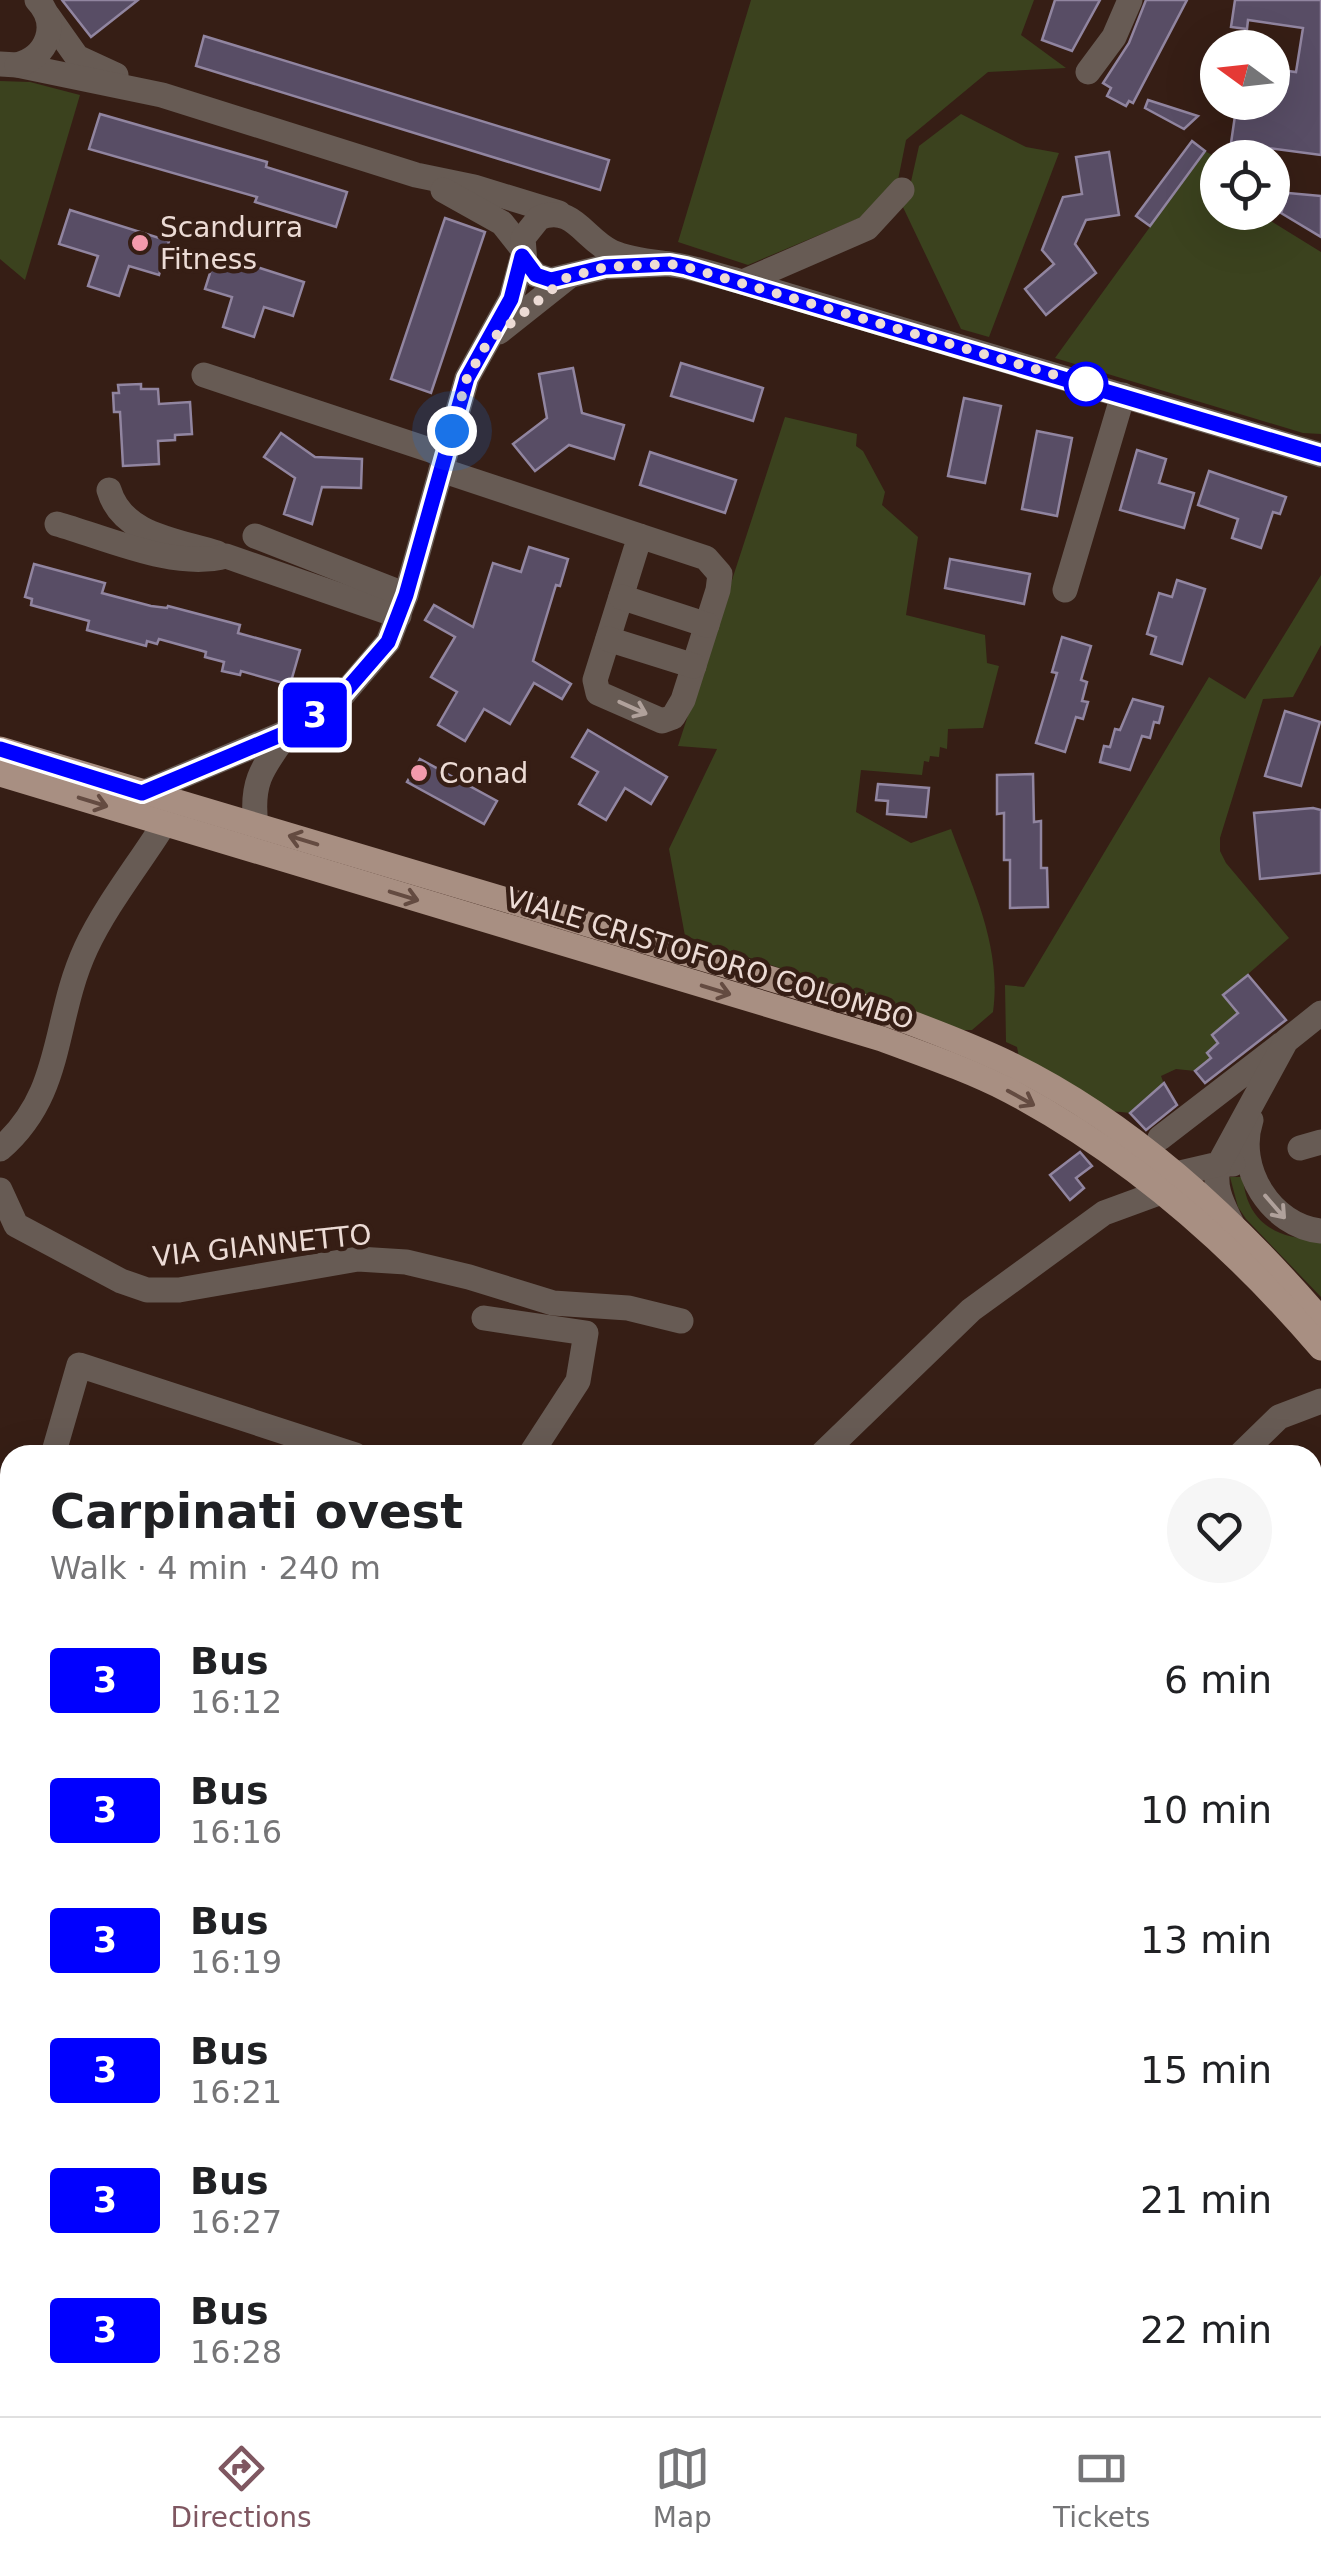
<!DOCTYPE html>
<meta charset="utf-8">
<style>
:root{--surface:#fff;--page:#f6f6f6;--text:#202124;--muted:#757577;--line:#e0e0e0;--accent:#7f5761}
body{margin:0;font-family:"DejaVu Sans",sans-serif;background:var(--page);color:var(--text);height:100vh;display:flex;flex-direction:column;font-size:38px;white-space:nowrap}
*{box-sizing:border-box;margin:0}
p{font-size:32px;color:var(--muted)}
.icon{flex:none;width:55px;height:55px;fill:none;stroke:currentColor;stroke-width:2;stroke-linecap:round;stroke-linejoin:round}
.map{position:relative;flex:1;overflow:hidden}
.side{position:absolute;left:0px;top:1445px;width:1322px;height:972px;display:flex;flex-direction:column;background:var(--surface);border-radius:30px 30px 0 0;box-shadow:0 10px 40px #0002}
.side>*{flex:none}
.badge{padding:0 20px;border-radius:8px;font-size:35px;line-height:65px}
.needle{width:65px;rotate:285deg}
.tools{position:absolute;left:1200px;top:30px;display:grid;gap:20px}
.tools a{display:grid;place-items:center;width:90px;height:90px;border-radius:50%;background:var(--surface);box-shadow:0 10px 40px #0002;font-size:50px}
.you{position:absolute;width:50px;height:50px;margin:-25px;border:8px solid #fff;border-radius:50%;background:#1a73e8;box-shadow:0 0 0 15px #1a73e833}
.map>.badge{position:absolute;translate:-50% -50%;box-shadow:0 0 0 5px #fff}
.round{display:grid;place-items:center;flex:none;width:105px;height:105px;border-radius:52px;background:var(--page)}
.summary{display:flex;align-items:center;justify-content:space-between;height:170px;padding:0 50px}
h1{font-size:48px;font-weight:700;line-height:75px}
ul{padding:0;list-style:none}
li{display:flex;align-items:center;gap:30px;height:130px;padding:0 50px}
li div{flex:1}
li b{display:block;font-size:38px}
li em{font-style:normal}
li .badge{min-width:110px;font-weight:700;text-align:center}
.dock{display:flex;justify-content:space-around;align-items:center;height:140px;border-top:2px solid var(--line);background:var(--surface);font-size:28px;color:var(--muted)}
.dock a{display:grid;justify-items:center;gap:5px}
.dock .on{color:var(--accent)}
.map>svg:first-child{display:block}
.green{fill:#3b421e}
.building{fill:#584d65;stroke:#9185a0;stroke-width:2.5}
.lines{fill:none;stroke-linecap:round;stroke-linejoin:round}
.minor{stroke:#675b54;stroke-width:25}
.major{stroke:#a88f82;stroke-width:25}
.oneway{stroke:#b0a19b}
.oneway2{stroke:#644b41}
.line-casing{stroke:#fff;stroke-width:22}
.line{stroke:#00f;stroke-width:15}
.walk{stroke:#ecdbd5;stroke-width:10;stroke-dasharray:0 18}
.poi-dot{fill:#f39aac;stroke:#361e15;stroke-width:4}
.stop-dot{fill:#fff;stroke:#00f;stroke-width:5}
.labels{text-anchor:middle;stroke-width:9;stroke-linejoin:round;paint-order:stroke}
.poi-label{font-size:28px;fill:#ecdbd5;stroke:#361e15;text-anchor:start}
.street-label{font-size:28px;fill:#ecdbd5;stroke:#361e15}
</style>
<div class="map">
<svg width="1321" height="2416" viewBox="0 0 1321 2416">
<rect width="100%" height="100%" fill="#361e15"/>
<g class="green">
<path d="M751,0H1034L1021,35L1066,68L988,72L906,140L897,185L864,220L857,219L748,265L678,242Z"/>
<path d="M0,81L30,82L80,95L25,280L0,259Z"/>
<path d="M961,114L1026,147L1059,153L989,337L961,329L901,203L908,195L919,146Z"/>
<path d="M1205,151L1217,158L1218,212L1258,213L1321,252V434L1303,433L1055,358Z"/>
<path d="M785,417L857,434L856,446L863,451L885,492L882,505L918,537L906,615L985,635L987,663L999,666L983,728L948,729L947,749L940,747L939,757L930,756L929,762L924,761L922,775L861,770L856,812L911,843L951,829C973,889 1002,947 993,1012L972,1030H963L685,936L669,849L717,749L678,746Z"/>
<path d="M1321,575V645L1293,697L1263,699L1220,838V851L1226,863L1289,938L1224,995L1238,1013L1212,1035L1218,1043L1207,1052L1211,1058L1195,1071L1176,1069L1161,1076L1164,1084L1130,1113L1111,1111L1019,1057L1017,1047L1006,1042L1005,985L1024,987L1209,677L1245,699Z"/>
<path d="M1230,1177H1243C1246,1223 1279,1241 1321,1239V1297L1246,1219L1238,1207Z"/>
</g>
<g class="building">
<path d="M62,0H138L91,37Z"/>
<path d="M1055,0H1100L1072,51L1042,40Z"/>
<path d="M1146,0H1187L1133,103L1129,101L1126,106L1107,96L1111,88L1103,83L1129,43Z"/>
<path d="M1235,0H1321V155L1231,143L1237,102H1272V69L1296,72L1303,28L1248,20L1247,29L1231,27Z"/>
<path d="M204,36L609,160L600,190L196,66Z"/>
<path d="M1148,100L1198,116L1184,129L1145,108Z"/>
<path d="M100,114L267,162L266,167L347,192L336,227L255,202L257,197L89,149Z"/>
<path d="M1192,141L1205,151L1150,226L1136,216Z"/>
<path d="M1109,152L1119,215L1086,220L1075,244L1096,273L1046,315L1025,289L1054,264L1042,250L1063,197L1082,194L1076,157Z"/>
<path d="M1288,193L1321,196V237L1281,213Z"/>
<path d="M70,210L169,241L159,275L129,266L119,296L88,286L98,256L59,244Z"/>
<path d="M445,218L485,232L431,393L391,379Z"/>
<path d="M216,254L304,282L293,316L264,307L254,337L223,327L232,297L205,289Z"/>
<path d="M681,363L763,388L753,421L671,396Z"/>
<path d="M573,368L582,413L624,425L614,459L569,445L535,471L513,444L547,418L539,374Z"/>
<path d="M141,384V389H158L159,404L190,402L192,434L175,435V440L158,441L159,464L123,466L120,412H114L113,393H119L118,385Z"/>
<path d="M964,398L1001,406L985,483L948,476Z"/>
<path d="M1037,431L1072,438L1057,516L1022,509Z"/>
<path d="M281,433L315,457L362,459L361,488L322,487L312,524L284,514L295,478L264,457Z"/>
<path d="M1137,450L1166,459L1159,483L1194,493L1184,528L1120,510Z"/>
<path d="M650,452L736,480L725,513L640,485Z"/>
<path d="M1209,471L1286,497L1280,514L1273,512L1261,548L1232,538L1238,519L1198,505Z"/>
<path d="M529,547L568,559L560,586L556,585L533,661L571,684L562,699L534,683L510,724L484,709L465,741L438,725L457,692L431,677L455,637L425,620L434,605L473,627L493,563L521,572Z"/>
<path d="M950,559L1030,574L1024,604L945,588Z"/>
<path d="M34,564L105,583L102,593L151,606L167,608L168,606L240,625L238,633L300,650L290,685L241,671L240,675L222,671L224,662L205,657L206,652L159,639L157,644L147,641L146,646L87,630L89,621L31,605L32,599L25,597Z"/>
<path d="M1177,580L1205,589L1182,664L1151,654L1156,637L1147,634L1159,593L1172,597Z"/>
<path d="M1062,637L1091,646L1081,680L1087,682L1082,701L1088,702L1083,719L1076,717L1065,752L1036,743L1057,673L1052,672Z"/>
<path d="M1133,699L1163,707L1159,723L1154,722L1150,738L1142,736L1130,770L1100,762L1104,746L1110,747L1115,729L1120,730Z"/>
<path d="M1285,711L1320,722L1301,786L1265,776Z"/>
<path d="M588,730L667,777L651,804L625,788L606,820L579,804L598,772L572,757Z"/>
<path d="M420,759L497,801L484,824L407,782Z"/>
<path d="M1033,774L1034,822L1041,821V868H1047L1048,907L1010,908V860H1004V813L997,814V775Z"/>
<path d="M878,784L929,788L926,817L887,814L888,801L876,800Z"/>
<path d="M1313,808L1321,810V873L1260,879L1254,813Z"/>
<path d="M1248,975L1286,1020L1205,1083L1195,1071L1211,1058L1207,1053L1218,1043L1212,1035L1238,1013L1223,995Z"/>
<path d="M1164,1083L1177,1105L1146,1130L1130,1113Z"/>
<path d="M1080,1152L1092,1166L1076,1178L1084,1188L1070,1200L1050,1175Z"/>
</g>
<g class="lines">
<g class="minor">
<path d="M48,16L77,57L116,75"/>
<path d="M0,64L17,65L162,95L416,175L474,187L559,213"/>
<path d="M17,65C48,57 60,24 37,0"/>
<path d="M1088,72L1114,37L1130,0"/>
<path d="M443,190L502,223L521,247"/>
<path d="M670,264L605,267L551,280L536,275L525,263L523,238L539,218C573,204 584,239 612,252C632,261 659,262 681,266C702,270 723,277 743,282L1321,455"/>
<path d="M743,282L867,228L902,190"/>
<path d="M499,332L567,278"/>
<path d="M204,375L445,455"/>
<path d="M441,470L706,558L720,574L718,590L683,700L673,717L662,721L598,693L595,680L640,536"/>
<path d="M109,490C122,535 176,540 217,553"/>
<path d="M57,524C107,538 175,570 226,556L399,616"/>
<path d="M255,536L406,595"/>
<path d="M1065,590L1123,395"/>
<path d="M621,597L707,625"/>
<path d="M608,639L694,666"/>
<path d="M142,793L289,731L336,703L388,642L406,595L467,378L511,299L523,255"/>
<path d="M256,825C250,780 264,766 289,731"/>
<path d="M1251,1120C1235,1168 1271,1226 1321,1231"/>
<path d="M1160,1138L1282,1044"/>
<path d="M1300,1148L1321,1142"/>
<path d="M0,1149C65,1093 52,1021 86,948C106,905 139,864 164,824"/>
<path d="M1233,1164H1219C1212,1187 1223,1205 1233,1226"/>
<path d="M0,1190L16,1225L121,1281L147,1290H179L358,1259L406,1262L469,1277L553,1303L628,1308L681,1321"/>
<path d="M484,1318L586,1333L578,1381L530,1455"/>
<path d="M53,1455L79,1365L355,1455"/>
<path d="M821,1455L971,1310L1104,1213L1164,1191L1176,1174L1219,1164L1286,1041L1321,1013"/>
<path d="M1240,1455L1279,1417L1321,1401"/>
<path d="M0,1744L10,1747"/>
<path d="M0,1828L10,1830"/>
<path d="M230,2408L238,2416"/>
<path d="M660,2408L666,2416"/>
<path d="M81,2416L91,2408"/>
<path d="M759,2416L760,2408"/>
</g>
<g class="major">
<path d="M0,749L879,1011C923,1027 966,1043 1008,1063C1130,1122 1233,1218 1321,1320"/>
<path d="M0,774L882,1039C925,1055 969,1070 1010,1091C1130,1155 1233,1245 1321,1348"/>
</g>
</g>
<defs><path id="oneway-shaft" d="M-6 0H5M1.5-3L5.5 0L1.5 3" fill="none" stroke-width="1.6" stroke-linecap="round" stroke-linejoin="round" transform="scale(2.5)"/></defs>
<g class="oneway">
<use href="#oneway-shaft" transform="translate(633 708) rotate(24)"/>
<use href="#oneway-shaft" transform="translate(1275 1207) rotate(49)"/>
</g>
<g class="oneway2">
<use href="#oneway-shaft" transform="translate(93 802) rotate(17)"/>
<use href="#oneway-shaft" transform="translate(303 840) rotate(-163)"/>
<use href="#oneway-shaft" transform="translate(404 896) rotate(17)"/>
<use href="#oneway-shaft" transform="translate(716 990) rotate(17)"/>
<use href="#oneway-shaft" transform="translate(1021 1098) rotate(29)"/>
</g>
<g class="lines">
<defs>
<path id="line" d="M0,749L142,793L290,731L313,717L336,702L388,642L406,595L467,378L511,299L522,256L536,275L551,280L605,267L670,264L686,267L1321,455"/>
</defs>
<use href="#line" class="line-casing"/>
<use href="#line" class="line"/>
<path class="walk" d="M452,431L467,378L488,342L566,278L605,267L670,264L686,267L1086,384"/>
</g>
<g class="poi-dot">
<circle cx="140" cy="243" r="10"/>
<circle cx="419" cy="773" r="10"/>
</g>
<circle class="stop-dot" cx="1086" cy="384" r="20"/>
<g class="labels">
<g class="poi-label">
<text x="160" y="237">Scandurra<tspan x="160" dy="32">Fitness</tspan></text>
<text x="439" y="783">Conad</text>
</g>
<g class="street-label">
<text transform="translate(710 958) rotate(17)" y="10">VIALE CRISTOFORO COLOMBO</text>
<text transform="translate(262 1245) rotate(-6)" y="10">VIA GIANNETTO</text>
</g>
</g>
</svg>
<div class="tools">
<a><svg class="needle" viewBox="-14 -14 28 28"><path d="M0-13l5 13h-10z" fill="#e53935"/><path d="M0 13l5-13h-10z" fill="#757577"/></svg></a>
<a><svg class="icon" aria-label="locate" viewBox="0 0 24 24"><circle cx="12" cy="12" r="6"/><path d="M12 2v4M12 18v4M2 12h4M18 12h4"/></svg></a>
</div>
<div class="you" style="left:452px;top:431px"></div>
<b class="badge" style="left:315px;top:715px;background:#00f;color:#fff">3</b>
<section class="side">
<div class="summary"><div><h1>Carpinati ovest</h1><p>Walk · 4 min · 240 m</p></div><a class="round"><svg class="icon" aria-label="heart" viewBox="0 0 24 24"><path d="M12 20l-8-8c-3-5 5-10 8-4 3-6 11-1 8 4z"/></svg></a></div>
<ul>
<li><span class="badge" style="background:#00f;color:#fff">3</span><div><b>Bus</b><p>16:12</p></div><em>6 min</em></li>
<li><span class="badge" style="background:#00f;color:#fff">3</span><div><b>Bus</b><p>16:16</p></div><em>10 min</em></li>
<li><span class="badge" style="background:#00f;color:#fff">3</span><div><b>Bus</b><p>16:19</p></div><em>13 min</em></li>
<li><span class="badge" style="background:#00f;color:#fff">3</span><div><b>Bus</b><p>16:21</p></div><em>15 min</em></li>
<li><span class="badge" style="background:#00f;color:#fff">3</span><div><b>Bus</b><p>16:27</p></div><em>21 min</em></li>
<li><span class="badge" style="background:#00f;color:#fff">3</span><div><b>Bus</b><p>16:28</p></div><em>22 min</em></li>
</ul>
</section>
</div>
<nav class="dock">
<a class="on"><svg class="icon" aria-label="directions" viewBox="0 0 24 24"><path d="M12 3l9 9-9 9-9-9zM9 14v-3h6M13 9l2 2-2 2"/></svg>Directions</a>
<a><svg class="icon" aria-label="map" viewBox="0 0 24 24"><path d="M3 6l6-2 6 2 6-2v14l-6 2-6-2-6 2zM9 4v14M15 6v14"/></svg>Map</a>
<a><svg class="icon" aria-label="tickets" viewBox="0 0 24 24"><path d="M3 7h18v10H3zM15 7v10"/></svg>Tickets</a>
</nav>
